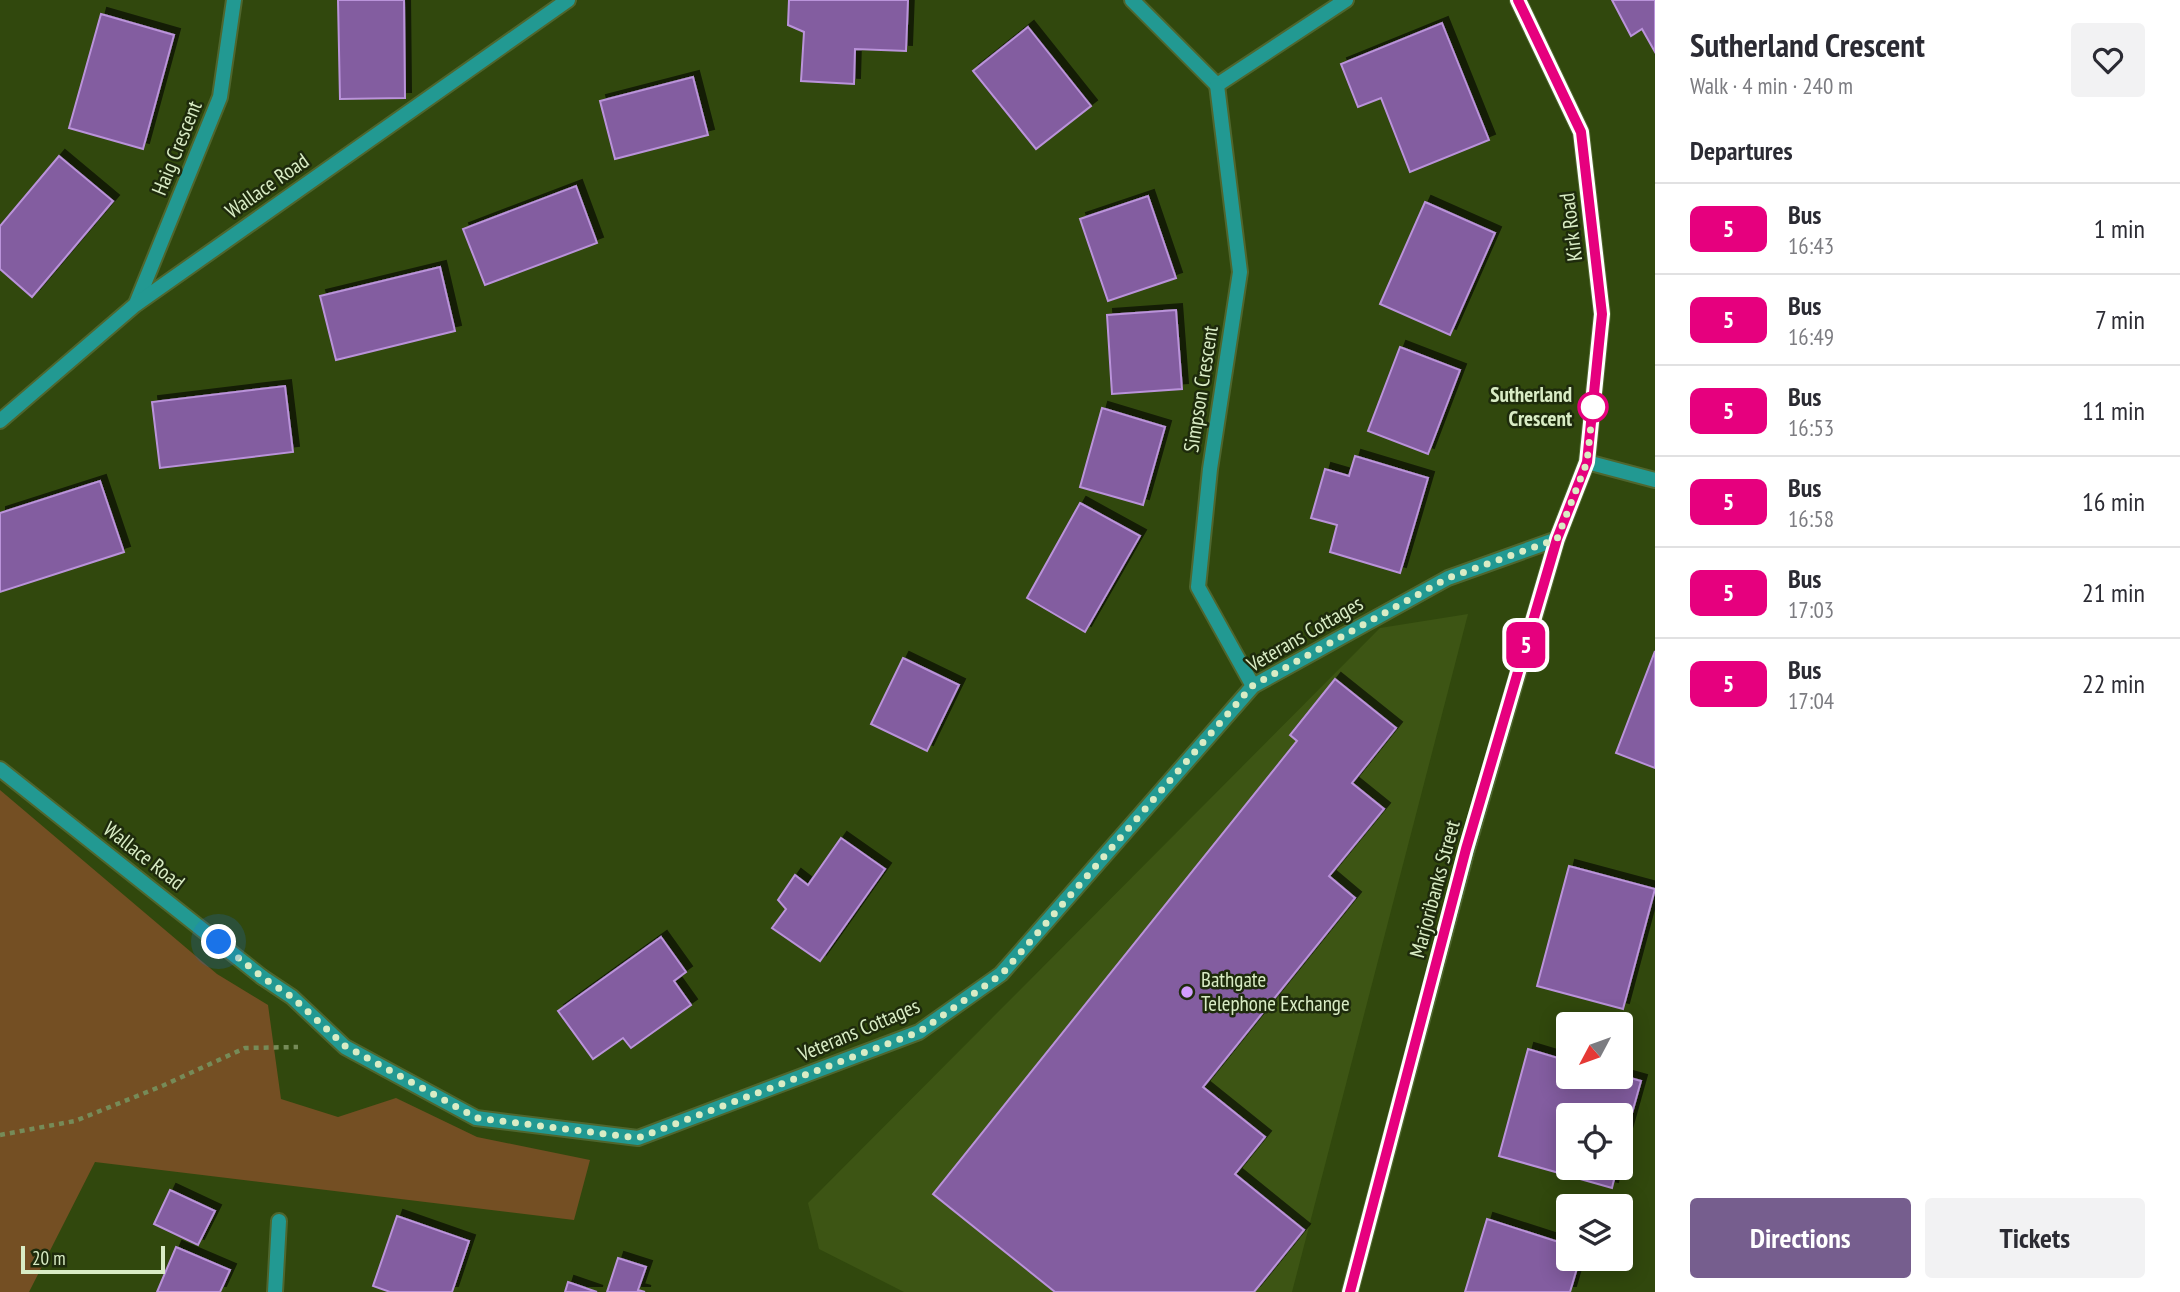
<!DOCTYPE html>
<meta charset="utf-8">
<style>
:root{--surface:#fff;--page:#f2f2f3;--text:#2b2b33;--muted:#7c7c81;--line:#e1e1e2;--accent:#765e8e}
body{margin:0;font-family:"PT Sans Narrow",sans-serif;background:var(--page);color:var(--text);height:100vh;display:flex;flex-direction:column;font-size:26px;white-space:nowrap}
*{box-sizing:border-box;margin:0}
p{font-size:23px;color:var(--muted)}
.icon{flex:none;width:38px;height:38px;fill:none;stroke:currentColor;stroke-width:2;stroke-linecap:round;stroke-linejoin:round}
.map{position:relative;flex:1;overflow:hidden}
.details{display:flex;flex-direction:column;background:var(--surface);width:525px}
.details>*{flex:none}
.badge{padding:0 14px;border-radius:10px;font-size:24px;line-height:46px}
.needle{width:46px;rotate:229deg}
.buttons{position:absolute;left:1556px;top:1012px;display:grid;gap:14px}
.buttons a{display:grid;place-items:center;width:77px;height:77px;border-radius:7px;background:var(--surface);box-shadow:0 4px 18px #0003;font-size:35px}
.scale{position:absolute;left:21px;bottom:18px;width:144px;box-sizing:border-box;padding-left:7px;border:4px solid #d9ecc5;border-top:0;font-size:19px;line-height:24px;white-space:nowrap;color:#d9ecc5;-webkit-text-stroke:5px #1e2b0c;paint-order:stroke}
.you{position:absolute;width:35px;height:35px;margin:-18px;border:5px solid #fff;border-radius:50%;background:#1a73e8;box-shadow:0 0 0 10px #1a73e833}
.map>.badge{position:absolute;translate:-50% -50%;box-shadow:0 0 0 4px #fff}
h2{padding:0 35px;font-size:26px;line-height:63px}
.round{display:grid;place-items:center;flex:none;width:74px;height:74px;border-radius:7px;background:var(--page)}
.overview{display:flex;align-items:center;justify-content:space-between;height:119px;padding:0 35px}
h1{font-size:33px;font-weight:700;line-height:52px}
.action{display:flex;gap:14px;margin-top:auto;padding:14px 35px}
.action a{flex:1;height:80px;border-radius:7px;background:var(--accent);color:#fff;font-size:28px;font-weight:700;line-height:80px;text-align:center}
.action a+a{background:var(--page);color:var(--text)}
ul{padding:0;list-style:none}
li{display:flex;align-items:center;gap:21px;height:91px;padding:0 35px;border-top:2px solid var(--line)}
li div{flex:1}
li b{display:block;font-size:26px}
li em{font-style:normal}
li .badge{min-width:77px;font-weight:700;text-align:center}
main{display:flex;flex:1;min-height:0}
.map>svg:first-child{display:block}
.built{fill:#3d5514}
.green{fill:#744f23}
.building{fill:#835da0;stroke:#ba93da;stroke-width:2;filter:url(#shadow)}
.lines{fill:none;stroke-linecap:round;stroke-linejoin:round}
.lane-casing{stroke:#4f662e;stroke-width:18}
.street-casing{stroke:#4f662e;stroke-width:18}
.secondary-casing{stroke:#4f662e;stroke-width:18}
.path{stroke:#768b58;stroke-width:4.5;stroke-dasharray:5 5;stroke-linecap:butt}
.lane{stroke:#229992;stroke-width:14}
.street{stroke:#229992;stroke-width:14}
.secondary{stroke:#2ec5bc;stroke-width:14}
.line-casing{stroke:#fff;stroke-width:16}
.line{stroke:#e6007e;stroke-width:10}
.walk{stroke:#d9ecc5;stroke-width:7;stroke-dasharray:0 12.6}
.stop-dot{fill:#fff;stroke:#e6007e;stroke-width:3.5}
.poi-dot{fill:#d29dfd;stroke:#1e2b0c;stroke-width:2.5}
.labels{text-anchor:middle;stroke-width:5;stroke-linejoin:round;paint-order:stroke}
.street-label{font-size:21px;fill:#d9ecc5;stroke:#1e2b0c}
.stop-label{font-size:21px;font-weight:bold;fill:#d9ecc5;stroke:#1e2b0c;text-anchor:end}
.poi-label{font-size:21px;fill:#d9ecc5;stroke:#1e2b0c;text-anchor:start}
</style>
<main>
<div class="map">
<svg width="1655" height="1292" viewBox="0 0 1655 1292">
<defs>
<filter id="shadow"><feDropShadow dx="6" dy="-6" stdDeviation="0" flood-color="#0009"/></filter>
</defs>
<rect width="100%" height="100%" fill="#31480d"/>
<path class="built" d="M1468,614L1292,1292H904L819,1249L808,1203L1380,628Z"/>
<path class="green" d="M0,790L217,974L268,1005L281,1099L338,1117L396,1098L477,1137L590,1160L574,1220L95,1162L29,1292H0Z"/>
<g class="building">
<path d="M338,0H404L405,98L340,99Z"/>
<path d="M789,0H908L906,51L855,49L854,84L801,81L804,32L788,25Z"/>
<path d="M1612,0H1655V52L1642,29L1631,36Z"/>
<path d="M101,14L174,35L143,149L69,128Z"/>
<path d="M1442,23L1489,140L1410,172L1381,98L1358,107L1341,64Z"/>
<path d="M1028,27L1091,106L1036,149L973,71Z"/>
<path d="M693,77L708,135L615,159L600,101Z"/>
<path d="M59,156L113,201L32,297L0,269V226Z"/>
<path d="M576,186L597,243L485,285L463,229Z"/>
<path d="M1148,196L1176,278L1108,301L1080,219Z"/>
<path d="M1425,202L1495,233L1450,335L1380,304Z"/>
<path d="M440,267L455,331L336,360L320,296Z"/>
<path d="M1176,310L1182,389L1112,394L1107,315Z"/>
<path d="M1400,347L1460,370L1428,454L1368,431Z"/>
<path d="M285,386L293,452L160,468L152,402Z"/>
<path d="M1102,408L1165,427L1143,505L1080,487Z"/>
<path d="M1355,456L1428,478L1400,573L1330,552L1337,525L1311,518L1325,469L1349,476Z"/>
<path d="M100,481L124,552L0,592V513Z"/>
<path d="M1080,503L1140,536L1085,632L1027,598Z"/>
<path d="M1655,651V768L1616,753Z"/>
<path d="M903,658L959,685L927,751L871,724Z"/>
<path d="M1335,679L1396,728L1352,783L1384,809L1329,876L1355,898L1203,1087L1265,1137L1235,1174L1304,1230L1254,1292H1055L933,1194L1297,741L1290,735Z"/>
<path d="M841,838L885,869L820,961L772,928L786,909L778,900L795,875L808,885Z"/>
<path d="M1569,866L1655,889L1623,1009L1537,986Z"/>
<path d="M661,937L686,972L674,981L691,1005L631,1048L623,1038L593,1059L558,1011Z"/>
<path d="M1528,1049L1568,1061V1076L1620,1075L1641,1081L1620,1156V1115H1568V1167H1617L1612,1188L1499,1156Z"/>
<path d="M170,1190L215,1211L198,1245L154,1224Z"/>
<path d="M397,1216L469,1241L452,1292H390L373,1286Z"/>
<path d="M1487,1219L1568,1245V1258H1580L1570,1292H1465Z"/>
<path d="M176,1247L230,1270L220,1292H157Z"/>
<path d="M618,1258L646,1267L638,1290L645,1292H607Z"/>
<path d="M568,1282L597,1292H565Z"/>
</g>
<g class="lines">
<defs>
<path id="lane" d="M0,769L262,977"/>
<g id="street">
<path d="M1132,0L1217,85L1346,0"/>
<path d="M1217,85L1240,272L1210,469L1198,587L1253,686"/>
<path d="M136,304L220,97L234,0"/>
<path d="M0,421L135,305L568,0"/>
<path d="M1587,462L1655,480"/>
<path d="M262,977L292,997L345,1047L476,1118L638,1138L919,1032L1001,974L1253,686L1448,578L1557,539"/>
<path d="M275,1292L279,1221"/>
</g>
<path id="secondary" d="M1350,1292L1467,849L1557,539L1587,462L1602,314L1581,132L1518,0"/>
</defs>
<use href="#lane" class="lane-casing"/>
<use href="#street" class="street-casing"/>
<use href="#secondary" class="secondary-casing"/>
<path class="path" d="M0,1135L75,1121L162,1086L245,1048L298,1047"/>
<use href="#lane" class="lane"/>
<use href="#street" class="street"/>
<use href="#secondary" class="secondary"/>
</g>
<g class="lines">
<defs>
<path id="line" d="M1350,1292L1466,849L1557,539L1587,462L1602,314L1581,132L1518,0"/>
</defs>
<use href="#line" class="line-casing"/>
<use href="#line" class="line"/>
<path class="walk" d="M219,942L262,977L292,997L345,1046L477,1118L638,1138L919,1032L1002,974L1252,686L1448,578L1557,539L1587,462L1593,407"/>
</g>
<circle class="stop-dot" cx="1593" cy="407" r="14"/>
<circle class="poi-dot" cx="1187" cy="992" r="7"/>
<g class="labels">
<g class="street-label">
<text transform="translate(177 148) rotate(-68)" y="7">Haig Crescent</text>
<text transform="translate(267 186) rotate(-35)" y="7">Wallace Road</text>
<text transform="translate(1571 227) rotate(-97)" y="7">Kirk Road</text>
<text transform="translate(1201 389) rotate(-81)" y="7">Simpson Crescent</text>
<text transform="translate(1305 634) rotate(-30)" y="7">Veterans Cottages</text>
<text transform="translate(144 856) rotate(38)" y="7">Wallace Road</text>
<text transform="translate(1435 889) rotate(-75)" y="7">Marjoribanks Street</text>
<text transform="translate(859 1030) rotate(-23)" y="7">Veterans Cottages</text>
</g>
<g class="stop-label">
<text x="1572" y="402">Sutherland<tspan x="1572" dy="24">Crescent</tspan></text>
</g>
<g class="poi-label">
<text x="1201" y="987">Bathgate<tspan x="1201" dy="24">Telephone Exchange</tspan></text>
</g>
</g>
</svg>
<div class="buttons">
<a><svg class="needle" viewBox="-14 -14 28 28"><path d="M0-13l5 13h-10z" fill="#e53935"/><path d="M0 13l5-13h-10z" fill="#7c7c81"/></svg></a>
<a><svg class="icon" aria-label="locate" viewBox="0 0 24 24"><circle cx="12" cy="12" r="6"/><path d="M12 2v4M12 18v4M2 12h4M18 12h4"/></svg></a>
<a><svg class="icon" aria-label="layers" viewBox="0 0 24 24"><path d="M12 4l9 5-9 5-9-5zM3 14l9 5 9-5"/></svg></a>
</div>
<div class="scale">20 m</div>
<div class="you" style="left:219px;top:942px"></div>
<b class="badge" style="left:1526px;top:645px;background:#e6007e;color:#fff">5</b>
</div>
<section class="details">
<div class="overview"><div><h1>Sutherland Crescent</h1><p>Walk · 4 min · 240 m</p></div><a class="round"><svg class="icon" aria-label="heart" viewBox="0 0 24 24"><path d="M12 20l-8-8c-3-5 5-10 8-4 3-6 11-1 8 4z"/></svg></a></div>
<h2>Departures</h2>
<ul>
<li><span class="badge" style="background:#e6007e;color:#fff">5</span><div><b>Bus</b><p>16:43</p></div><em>1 min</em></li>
<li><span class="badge" style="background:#e6007e;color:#fff">5</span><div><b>Bus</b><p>16:49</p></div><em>7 min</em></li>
<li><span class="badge" style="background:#e6007e;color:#fff">5</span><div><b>Bus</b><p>16:53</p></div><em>11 min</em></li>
<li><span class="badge" style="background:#e6007e;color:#fff">5</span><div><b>Bus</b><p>16:58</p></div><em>16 min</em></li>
<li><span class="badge" style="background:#e6007e;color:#fff">5</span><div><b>Bus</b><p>17:03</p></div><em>21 min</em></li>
<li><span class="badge" style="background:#e6007e;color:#fff">5</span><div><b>Bus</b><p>17:04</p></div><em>22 min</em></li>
</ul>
<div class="action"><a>Directions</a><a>Tickets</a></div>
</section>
</main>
